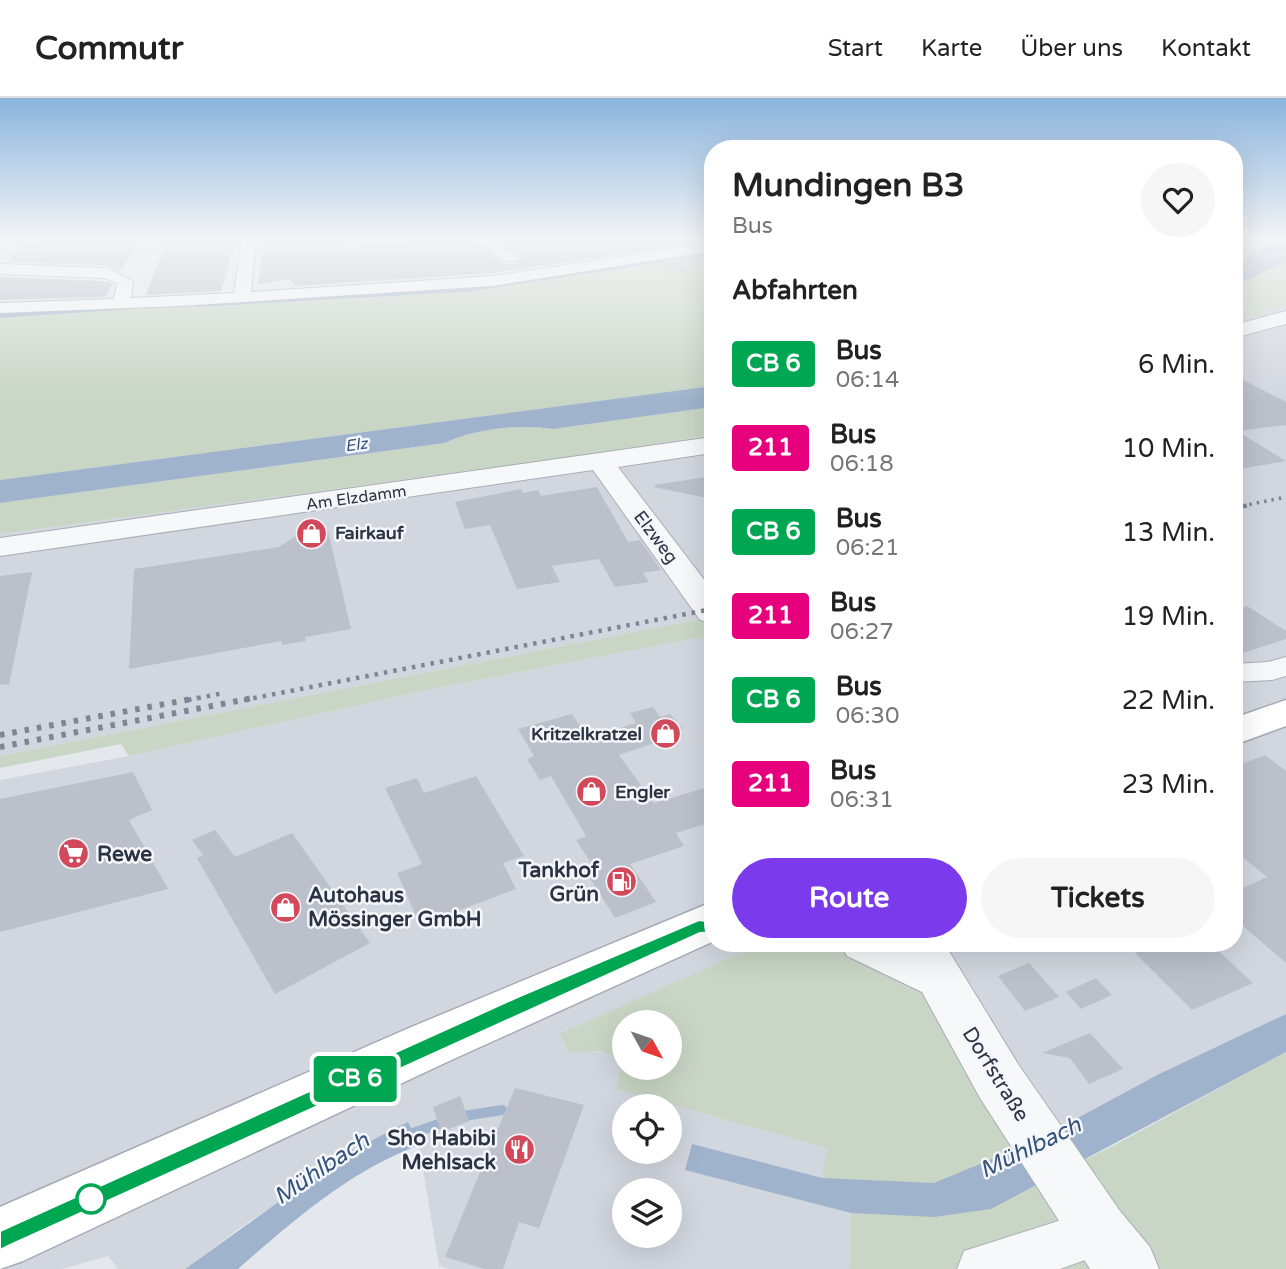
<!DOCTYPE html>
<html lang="de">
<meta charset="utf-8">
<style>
:root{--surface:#fff;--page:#f6f6f6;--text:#222;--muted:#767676;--line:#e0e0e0;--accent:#7c3aed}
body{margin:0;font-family:"Varela Round",sans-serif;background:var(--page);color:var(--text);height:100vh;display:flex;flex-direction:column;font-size:26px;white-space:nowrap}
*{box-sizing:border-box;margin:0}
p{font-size:23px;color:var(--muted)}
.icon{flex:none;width:38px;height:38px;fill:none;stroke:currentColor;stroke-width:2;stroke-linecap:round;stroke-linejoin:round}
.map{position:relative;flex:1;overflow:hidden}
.panel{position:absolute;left:704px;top:42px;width:539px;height:812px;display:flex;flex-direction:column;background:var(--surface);border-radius:28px;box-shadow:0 7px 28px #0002}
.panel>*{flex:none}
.badge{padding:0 14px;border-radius:5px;font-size:24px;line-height:46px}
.needle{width:46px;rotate:130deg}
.buttons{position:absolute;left:612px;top:912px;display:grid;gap:14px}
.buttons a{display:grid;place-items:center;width:70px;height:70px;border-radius:50%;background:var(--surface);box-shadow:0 7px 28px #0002;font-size:35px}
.map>.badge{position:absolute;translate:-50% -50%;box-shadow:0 0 0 4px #fff}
h2{padding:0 28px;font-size:26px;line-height:63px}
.round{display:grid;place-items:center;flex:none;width:74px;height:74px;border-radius:37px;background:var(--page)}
.headline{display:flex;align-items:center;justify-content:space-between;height:119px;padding:0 28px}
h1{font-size:33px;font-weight:700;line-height:52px}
.button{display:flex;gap:14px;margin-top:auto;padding:14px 28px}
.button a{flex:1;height:80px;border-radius:42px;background:var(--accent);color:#fff;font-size:28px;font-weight:700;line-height:80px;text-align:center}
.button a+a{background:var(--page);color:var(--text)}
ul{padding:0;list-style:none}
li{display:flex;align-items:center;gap:21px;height:84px;padding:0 28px}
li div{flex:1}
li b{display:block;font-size:26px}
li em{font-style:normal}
li .badge{min-width:77px;font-weight:700;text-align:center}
header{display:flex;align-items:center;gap:42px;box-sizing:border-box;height:98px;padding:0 35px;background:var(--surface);border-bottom:2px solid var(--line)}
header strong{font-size:33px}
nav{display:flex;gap:38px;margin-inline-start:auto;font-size:24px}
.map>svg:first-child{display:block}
.built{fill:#d2d6de;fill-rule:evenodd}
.green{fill:#c9d6c5;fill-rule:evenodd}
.water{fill:#9fb4cc}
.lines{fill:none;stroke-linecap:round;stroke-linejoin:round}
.stream-far1{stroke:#9fb4cc;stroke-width:3.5}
.stream{stroke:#9fb4cc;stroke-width:10}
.building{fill:#bbc0ca}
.minor-casing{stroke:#a9aeb7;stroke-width:2}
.tertiary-casing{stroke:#a9aeb7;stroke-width:2}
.primary-casing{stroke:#a3abb8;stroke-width:3}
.minor{fill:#f7f8fa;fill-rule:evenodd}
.tertiary{fill:#f7f8fa;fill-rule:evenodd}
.primary{fill:#fff;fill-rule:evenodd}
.rail-far2{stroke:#7d8696;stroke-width:3.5;stroke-dasharray:2.5 5;stroke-linecap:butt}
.rail-far1{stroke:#7d8696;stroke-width:4.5;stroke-dasharray:3.5 6;stroke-linecap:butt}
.rail{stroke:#7d8696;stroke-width:6;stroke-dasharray:4.5 8;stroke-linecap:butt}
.line{fill:#00a651;stroke:#fff;stroke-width:2}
.stop-dot{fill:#fff;stroke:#00a651;stroke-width:3.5}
.labels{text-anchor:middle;stroke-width:5;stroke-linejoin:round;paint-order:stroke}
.far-water-label{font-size:16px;font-style:italic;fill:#34527a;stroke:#f4f6f9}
.far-street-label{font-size:16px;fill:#2b3445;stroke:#f4f6f9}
.poi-label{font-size:18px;font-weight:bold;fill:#2b3445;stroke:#f4f6f9;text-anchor:start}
.street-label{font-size:18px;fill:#2b3445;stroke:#f4f6f9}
.near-poi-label{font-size:21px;font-weight:bold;fill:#2b3445;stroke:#f4f6f9;text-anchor:start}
.near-street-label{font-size:21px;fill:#2b3445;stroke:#f4f6f9}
.near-water-label{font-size:23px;font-style:italic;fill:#34527a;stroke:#f4f6f9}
</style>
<header>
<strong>Commutr</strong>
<nav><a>Start</a><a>Karte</a><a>Über uns</a><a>Kontakt</a></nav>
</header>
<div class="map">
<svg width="1286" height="1171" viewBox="0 0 1286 1171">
<rect width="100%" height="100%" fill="#e4e7ec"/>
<g class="built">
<path d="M1286,208V916L1159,976L1033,1044L840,845H1234V223Z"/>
<path d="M712,337V845H774L733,858L559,937L570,956L588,952L612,956L621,965L616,991L828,1050L851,1115L849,1171H449L439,1168L419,1047L408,1025L251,1122L185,1171H118L108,1158L62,1171H0V682L129,658L431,591L711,537L701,521L0,658V436L572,359ZM625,1008H670V1054H625ZM625,1092H670V1138H625Z"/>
</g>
<g class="green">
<path d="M1234,141H1282L1234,165Z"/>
<path d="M712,153V288L0,382V213L461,191Z"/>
<path d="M1286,164V208L1234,223V188Z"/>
<path d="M712,309V337L572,359L0,436V405L445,345C475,330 520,326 553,331Z"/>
<path d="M701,521L712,537L431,591L129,658L121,646L0,670V658Z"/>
<path d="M772,845H840L906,871L1054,1077L1113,1048L1286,954V1171H849L851,1115L818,1105L827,1050L616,991L621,965C605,949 590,952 570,956L559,936L733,858ZM625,924H670V970H625Z"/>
</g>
<g class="water">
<path d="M1282,141H1286V164L1234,188V165Z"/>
<path d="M712,288V309L553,331C520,326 475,330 445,345L0,405V382Z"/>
<path d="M1286,916V954L991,1111L934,1119L851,1115L685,1072L692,1046L822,1080L934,1085L1033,1044L1159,976Z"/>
<path d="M408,1024L419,1047C348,1074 294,1122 238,1171H185L347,1055Z"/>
</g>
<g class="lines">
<g class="stream-far1">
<path d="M196,207L466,192L712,155"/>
<path d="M0,218L136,209"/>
</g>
<g class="stream">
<path d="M458,1019L502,1012"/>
<path d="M405,1038L447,1023"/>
</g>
</g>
<g class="building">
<path d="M75,141H141L120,174L107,167L8,164L22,144Z"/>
<path d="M167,141H236L221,193L146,197Z"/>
<path d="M265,141H339V151L425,141H474L506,166H516L521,160L496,141H664L677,148L493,175L295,188L290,181L258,186Z"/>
<path d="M697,158L712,165L686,167L691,174L668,175L660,164Z"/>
<path d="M0,179L103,183L113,186L105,199L0,202Z"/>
<path d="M1234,277L1286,304V327L1237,333L1286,363L1234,372Z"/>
<path d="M712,378V401L654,389L655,387Z"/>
<path d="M597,389L628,444L640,442L661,472L643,475L649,484L615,489L599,461L552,468L560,484L517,491L490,427L465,431L455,404L521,391L523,395L538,392L541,398Z"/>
<path d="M310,429L328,433L351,531L305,539L306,543L282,547V543L129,571L134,471L279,449Z"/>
<path d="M32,474L9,587L0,586V478Z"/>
<path d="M1247,508L1286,533V541L1234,558V512Z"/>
<path d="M653,609L660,619L670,616L682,630L667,648L657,644L619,657L654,705L712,688V724L676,735L684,748L630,766L656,804L615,820L589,779L598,776L576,742L586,738L551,678L540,682L527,661L534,658L518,631L572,616L588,640L636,625L630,615Z"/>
<path d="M1265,657L1286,673V865L1234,820V794L1267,779L1234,752V669Z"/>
<path d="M133,674L152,712L129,722L168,791L0,834V701Z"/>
<path d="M476,678L524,758L503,765L516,791L420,827L397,775L422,766L385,690L417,680L424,695Z"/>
<path d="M215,732L235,759L292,735L370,845L275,896L197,760L203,757L192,742Z"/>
<path d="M1159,845H1210L1253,885L1192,912L1135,855Z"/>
<path d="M1029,865L1059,899L1025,913L998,878Z"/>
<path d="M1096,880L1112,897L1081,911L1066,894Z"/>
<path d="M1090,935L1123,971L1089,986L1070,960L1042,955Z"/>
<path d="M515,990L584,1007L539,1130L519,1124L503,1171H485L445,1159Z"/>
<path d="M460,998L469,1023L441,1034L433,1009Z"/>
</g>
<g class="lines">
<defs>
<g id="minor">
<path d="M242,141H256L251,194L493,178L712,145V153L493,188L180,208L0,215V205L114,201L117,185L104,180L0,176V166L107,170L133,183L131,200L234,195Z"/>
<path d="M476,141H492L518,160L516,163H506Z"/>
<path d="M1286,559V578L1272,582L1234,584V566L1268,564Z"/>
<path d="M1099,1110L1116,1117L1123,1134L1116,1151L1060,1171H957L964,1153Z"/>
</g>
<g id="tertiary">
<path d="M1286,213V226L1234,240V227Z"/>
<path d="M712,339V355L618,369L712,492V525L700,522L593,372L0,458V440Z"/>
<path d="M840,845H944L1018,966L1120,1113L1150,1149L1159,1171H1090L980,1000L922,894L847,858Z"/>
</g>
<g id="primary">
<path d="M1286,602V628L1234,647V620Z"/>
<path d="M712,804V844L447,964L23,1163L0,1171V1109L409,930Z"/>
</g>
</defs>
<use href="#minor" class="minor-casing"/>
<use href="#tertiary" class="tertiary-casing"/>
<use href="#primary" class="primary-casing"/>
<use href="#minor" class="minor"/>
<use href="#tertiary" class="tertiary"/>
<use href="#primary" class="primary"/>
<path class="rail-far2" d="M1242,408L1286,399"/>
<g class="rail-far1">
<path d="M1234,410L1250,407"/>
<path d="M188,602L224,595"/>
<path d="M244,602L712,511"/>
</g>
<g class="rail">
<path d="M0,637L197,600"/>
<path d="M0,649L253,600"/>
</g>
</g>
<linearGradient id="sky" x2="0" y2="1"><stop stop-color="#8bb4dd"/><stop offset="0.46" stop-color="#f3f4f6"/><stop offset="1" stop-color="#f3f4f6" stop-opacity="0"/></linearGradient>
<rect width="1286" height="304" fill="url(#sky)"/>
<path class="line" d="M699,822L718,825L721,829L718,834L700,835L8,1148L0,1152V1133L520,898Z"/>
<defs>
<symbol id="shop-disc" viewBox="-11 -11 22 22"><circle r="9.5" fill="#d1495b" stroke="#f4f6f9"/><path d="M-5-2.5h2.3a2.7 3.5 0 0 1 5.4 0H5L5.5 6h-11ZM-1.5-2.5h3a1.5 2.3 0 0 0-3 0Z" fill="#fff"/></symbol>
<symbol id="supermarket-disc" viewBox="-11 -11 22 22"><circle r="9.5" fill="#d1495b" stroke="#f4f6f9"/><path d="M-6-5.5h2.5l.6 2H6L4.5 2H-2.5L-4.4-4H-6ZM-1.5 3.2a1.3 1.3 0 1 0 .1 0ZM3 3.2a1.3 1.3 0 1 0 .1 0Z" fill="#fff"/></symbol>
<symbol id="fuel-disc" viewBox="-11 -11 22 22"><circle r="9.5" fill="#d1495b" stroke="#f4f6f9"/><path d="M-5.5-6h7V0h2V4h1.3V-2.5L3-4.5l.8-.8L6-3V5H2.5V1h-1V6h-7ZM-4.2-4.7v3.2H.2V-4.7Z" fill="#fff"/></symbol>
<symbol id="restaurant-disc" viewBox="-11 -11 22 22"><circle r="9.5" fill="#d1495b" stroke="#f4f6f9"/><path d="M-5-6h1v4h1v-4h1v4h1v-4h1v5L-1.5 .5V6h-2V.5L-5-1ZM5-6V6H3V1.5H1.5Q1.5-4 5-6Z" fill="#fff"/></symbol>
</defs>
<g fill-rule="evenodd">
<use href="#shop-disc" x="294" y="418" width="35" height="35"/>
<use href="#shop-disc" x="648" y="618" width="35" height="35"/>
<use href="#shop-disc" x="574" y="676" width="35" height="35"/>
<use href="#supermarket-disc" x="56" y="738" width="35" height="35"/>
<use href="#fuel-disc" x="604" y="766" width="35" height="35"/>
<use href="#shop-disc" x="268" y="792" width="35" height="35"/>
<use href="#restaurant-disc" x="502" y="1034" width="35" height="35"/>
</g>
<circle class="stop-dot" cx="91" cy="1101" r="14"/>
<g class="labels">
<g class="far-water-label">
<text transform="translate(356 346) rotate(-8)" y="6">Elz</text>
</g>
<g class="far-street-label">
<text transform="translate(356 399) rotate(-8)" y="6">Am Elzdamm</text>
</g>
<g class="poi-label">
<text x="335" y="441">Fairkauf</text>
<text x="642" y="642" text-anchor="end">Kritzelkratzel</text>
<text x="615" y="700">Engler</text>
</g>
<g class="street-label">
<text transform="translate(656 439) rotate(53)" y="6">Elzweg</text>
</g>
<g class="near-poi-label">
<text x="97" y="763">Rewe</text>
<text x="599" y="779" text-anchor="end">Tankhof<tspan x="599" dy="24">Grün</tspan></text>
<text x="308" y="804">Autohaus<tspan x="308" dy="24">Mössinger GmbH</tspan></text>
<text x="496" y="1047" text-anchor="end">Sho Habibi<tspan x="496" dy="24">Mehlsack</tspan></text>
</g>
<g class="near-street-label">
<text transform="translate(996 976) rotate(58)" y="7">Dorfstraße</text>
</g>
<g class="near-water-label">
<text transform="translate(1030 1049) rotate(-26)" y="8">Mühlbach</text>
<text transform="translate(321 1070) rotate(-34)" y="8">Mühlbach</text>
</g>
</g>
</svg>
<div class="buttons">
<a><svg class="needle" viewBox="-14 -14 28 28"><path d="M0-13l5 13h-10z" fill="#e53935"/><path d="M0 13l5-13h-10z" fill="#767676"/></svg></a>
<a><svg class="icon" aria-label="locate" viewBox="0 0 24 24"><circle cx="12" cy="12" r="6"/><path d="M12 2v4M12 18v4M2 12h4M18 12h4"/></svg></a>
<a><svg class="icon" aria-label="layers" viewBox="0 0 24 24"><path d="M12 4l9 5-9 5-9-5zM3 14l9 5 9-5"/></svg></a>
</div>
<b class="badge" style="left:355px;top:981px;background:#00a651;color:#fff">CB 6</b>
<section class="panel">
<div class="headline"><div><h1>Mundingen B3</h1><p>Bus</p></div><a class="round"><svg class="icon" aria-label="heart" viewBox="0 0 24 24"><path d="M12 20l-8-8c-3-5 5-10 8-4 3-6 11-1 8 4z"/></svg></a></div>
<h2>Abfahrten</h2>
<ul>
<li><span class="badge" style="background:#00a651;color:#fff">CB 6</span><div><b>Bus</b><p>06:14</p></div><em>6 Min.</em></li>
<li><span class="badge" style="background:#e6007e;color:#fff">211</span><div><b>Bus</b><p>06:18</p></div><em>10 Min.</em></li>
<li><span class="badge" style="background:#00a651;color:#fff">CB 6</span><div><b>Bus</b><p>06:21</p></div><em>13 Min.</em></li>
<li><span class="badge" style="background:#e6007e;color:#fff">211</span><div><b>Bus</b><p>06:27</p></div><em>19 Min.</em></li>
<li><span class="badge" style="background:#00a651;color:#fff">CB 6</span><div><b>Bus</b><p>06:30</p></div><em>22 Min.</em></li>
<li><span class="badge" style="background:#e6007e;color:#fff">211</span><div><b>Bus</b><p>06:31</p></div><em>23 Min.</em></li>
</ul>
<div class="button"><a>Route</a><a>Tickets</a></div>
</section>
</div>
